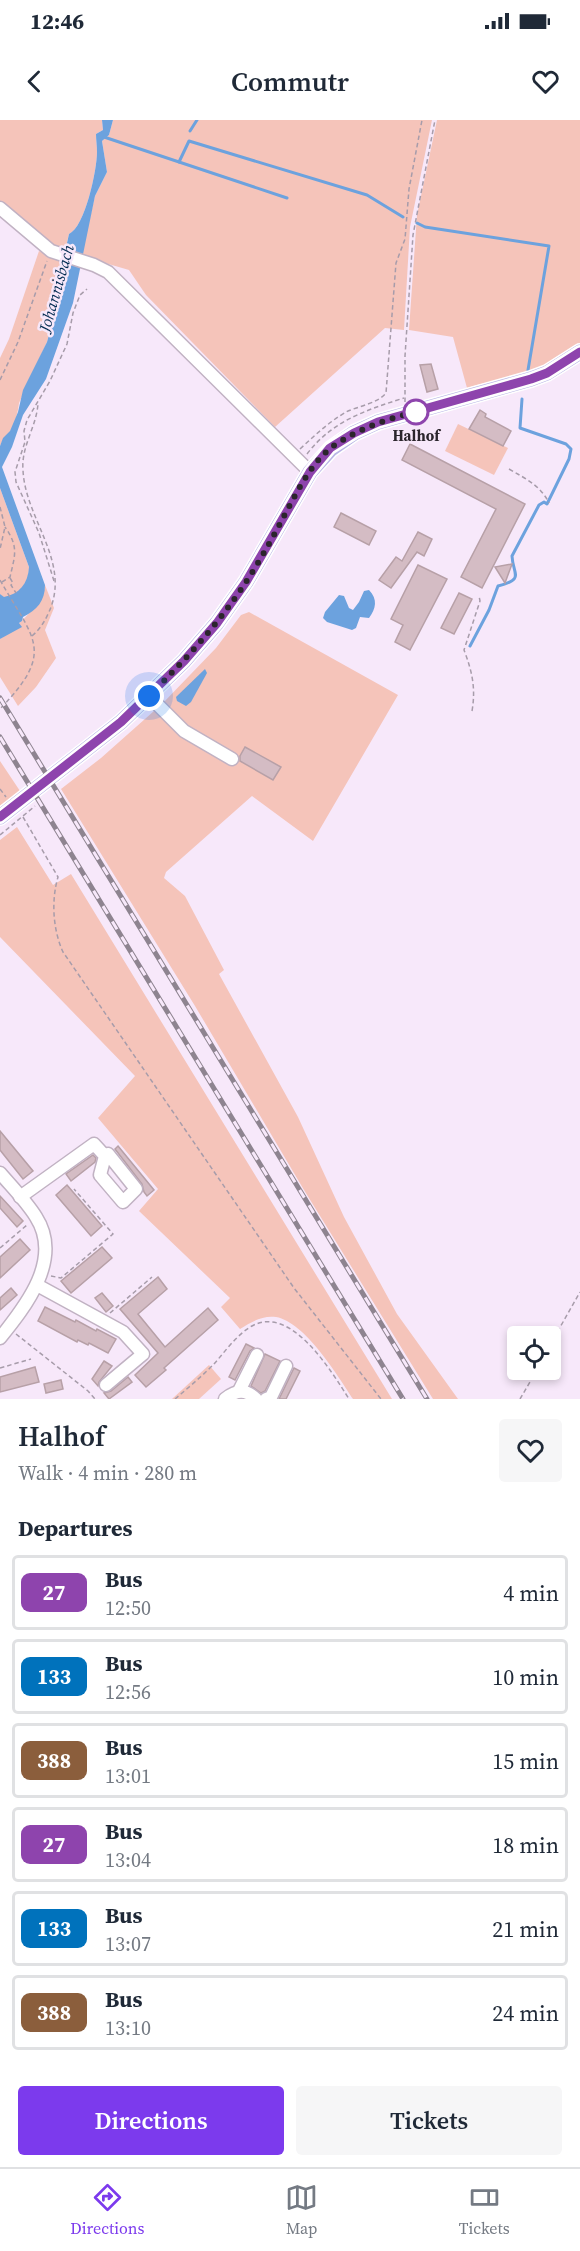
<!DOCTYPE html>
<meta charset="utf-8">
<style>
:root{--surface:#fff;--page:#f6f6f7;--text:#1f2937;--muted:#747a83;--line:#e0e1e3;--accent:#7c3aed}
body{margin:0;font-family:"Source Serif 4",serif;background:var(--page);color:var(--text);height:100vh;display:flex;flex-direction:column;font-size:22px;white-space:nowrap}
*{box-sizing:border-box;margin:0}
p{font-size:20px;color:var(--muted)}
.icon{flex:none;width:33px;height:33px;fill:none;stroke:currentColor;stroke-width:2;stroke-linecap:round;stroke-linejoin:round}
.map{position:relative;height:1279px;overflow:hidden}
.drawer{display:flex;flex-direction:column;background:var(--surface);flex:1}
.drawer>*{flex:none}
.badge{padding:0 12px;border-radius:9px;font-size:21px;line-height:39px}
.buttons{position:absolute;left:507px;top:1206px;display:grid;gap:12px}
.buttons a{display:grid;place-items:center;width:54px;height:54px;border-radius:6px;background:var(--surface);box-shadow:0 3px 9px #0003;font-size:30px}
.you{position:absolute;width:30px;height:30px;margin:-15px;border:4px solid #fff;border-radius:50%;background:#1a73e8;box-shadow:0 0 0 9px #1a73e833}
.map>.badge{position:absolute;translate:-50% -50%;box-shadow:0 0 0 3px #fff}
h2{padding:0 18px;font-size:22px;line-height:54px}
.round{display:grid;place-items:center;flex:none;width:63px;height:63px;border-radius:6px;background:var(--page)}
.summary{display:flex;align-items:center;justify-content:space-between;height:102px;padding:0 18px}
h1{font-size:28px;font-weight:600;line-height:45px}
.cta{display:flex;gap:12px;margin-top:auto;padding:12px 18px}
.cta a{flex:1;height:69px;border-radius:6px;background:var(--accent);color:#fff;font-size:24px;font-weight:600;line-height:69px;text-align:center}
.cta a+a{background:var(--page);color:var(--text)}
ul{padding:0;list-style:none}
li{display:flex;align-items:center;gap:18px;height:75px;margin:0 12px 9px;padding:0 6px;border:3px solid var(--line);border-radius:6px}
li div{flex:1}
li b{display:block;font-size:22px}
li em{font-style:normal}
li .badge{min-width:66px;font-weight:700;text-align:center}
.status{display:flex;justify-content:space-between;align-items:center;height:42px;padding:0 30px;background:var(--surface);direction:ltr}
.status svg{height:16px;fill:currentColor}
header{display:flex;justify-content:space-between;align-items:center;height:78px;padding:0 18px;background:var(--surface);font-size:27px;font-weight:600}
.tabs{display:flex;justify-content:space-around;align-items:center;height:84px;border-top:2px solid var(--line);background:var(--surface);font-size:16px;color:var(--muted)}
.tabs a{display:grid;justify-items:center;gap:3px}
.tabs .selected{color:var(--accent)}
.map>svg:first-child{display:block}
.green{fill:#f5c4ba}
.water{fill:#6ca2de}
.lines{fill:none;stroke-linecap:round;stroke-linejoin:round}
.stream{stroke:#6ca2de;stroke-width:3}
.building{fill:#d4bcc4;stroke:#b7a0a7;stroke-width:1.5}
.minor-casing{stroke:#c1b2c3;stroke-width:15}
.major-casing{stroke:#fff;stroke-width:18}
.path{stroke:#a79caa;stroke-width:1.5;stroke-dasharray:4.5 3;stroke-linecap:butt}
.minor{stroke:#fff;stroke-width:12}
.major{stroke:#b9b5e5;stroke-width:15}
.rail-casing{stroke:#8e8490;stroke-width:5}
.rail{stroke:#f7e8fa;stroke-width:3;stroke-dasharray:9;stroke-linecap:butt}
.line-casing{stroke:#fff;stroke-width:14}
.line{stroke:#8e44ad;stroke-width:9}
.walk{stroke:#2b252c;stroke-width:6;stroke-dasharray:0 10.8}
.stop-dot{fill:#fff;stroke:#8e44ad;stroke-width:3}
.labels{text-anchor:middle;stroke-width:5;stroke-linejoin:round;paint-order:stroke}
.stop-label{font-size:15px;font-weight:bold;fill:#2b252c;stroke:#f7e8fa}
.water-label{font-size:16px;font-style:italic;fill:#032c52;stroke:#f7e8fa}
</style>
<div class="status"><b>12:46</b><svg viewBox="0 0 49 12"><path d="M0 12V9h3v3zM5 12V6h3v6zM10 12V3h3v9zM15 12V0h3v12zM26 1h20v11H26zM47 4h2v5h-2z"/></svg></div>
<header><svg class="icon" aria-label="back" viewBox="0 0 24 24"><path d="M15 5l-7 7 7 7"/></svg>Commutr<svg class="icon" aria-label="heart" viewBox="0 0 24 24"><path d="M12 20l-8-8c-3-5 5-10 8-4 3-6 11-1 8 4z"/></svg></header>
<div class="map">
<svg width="580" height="1279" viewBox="0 0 580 1279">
<rect width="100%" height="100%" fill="#f7e8fa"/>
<g class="green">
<path d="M0,0H102L103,10L96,14C96,20 97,26 97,32C97,50 85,107 69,114L67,122L71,134L51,125L0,82Z"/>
<path d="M113,0H432L410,107L404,210L385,208L275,307L146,175L129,150L81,136L95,76L107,52L102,21L109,15Z"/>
<path d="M437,0H580V224C550,251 505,257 467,268L453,217L409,210L417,95Z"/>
<path d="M39,131L69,144L47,222L19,283C18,292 15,305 9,313C5,318 3,319 0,326V238L9,219Z"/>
<path d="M458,304L508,328L494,355L445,331Z"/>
<path d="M0,368L29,447C29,463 20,475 4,478L0,474Z"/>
<path d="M45,465L54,488L45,510L56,538L36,567L18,586L0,557V519C14,510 45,481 45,465Z"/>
<path d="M249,492L398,575L313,721L252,676L166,752L164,758L185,776L224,850L219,854L298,997L344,1097L397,1194L458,1279H433L304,1070L195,886L61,669L101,638L163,583L216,528L241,495Z"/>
<path d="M0,641L20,671L0,687Z"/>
<path d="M17,707L53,765L71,754L392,1279H353C338,1256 305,1202 276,1197C263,1195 251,1202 240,1209L221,1187L230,1178L139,1091L158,1069L98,998L135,956L0,817V720Z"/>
<path d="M209,1245L221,1259L199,1279H172Z"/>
</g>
<g class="water">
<path d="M102,0H113L109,15L102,21L107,52L95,76L73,183L46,259L23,295L12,327L2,347L45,465C45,481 37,490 23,497L22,501L19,503L22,507L0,519V474L4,477C19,474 28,464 29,447L0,368V326L3,318L10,311L18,292L23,270L47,222L69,144L71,130L67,123L69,114C85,107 97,50 97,32C97,26 96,20 96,14L103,10Z"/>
<path d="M369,470C378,479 376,489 369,498L360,497L356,508L352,510L327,502L323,498L325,492L339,475L344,476L349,488L353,490L359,482L364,471Z"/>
<path d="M205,549L207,553L191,582L186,586L177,581L176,577Z"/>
</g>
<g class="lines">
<g class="stream">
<path d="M190,11L197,0"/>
<path d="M104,17L287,78"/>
<path d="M179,42L189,21L367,75L403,97"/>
<path d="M417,103L425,107L549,126L528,250"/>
<path d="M470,526L489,490L498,466C525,459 513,455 512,436L539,385L544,382L547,384L569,339L571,329L566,324L520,308L522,279"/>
</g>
</g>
<g class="building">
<path d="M431,244L438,269L427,272L420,245Z"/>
<path d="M480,290L486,294L485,297L511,311L503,326L469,309Z"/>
<path d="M410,324L525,384L482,468L461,457L496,389L402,340Z"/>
<path d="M341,393L376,411L369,425L334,407Z"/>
<path d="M418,412L432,419L424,436L417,432L391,468L379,460L396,437L402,441Z"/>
<path d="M512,444L505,463L495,447Z"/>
<path d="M418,445L447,459L410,530L395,522L403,505L391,499Z"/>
<path d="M459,473L472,479L454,514L441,508Z"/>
<path d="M245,627L281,647L273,660L240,641V636Z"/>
<path d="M0,1011L33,1051L23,1059L0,1030Z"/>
<path d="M118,1026L154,1070L147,1076L144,1072L142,1064L115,1029Z"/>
<path d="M93,1035L96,1038L95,1042L71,1061L66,1054Z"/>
<path d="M67,1065L102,1106L91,1116L56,1075Z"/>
<path d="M0,1076L23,1101L17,1107L0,1088Z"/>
<path d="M20,1119L30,1130L0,1158V1137Z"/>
<path d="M102,1127L112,1138L71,1173L61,1161Z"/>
<path d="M158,1157L167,1169L138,1194L165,1227L208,1188L218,1200L164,1248L166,1250L146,1267L135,1255L158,1233L120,1189Z"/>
<path d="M11,1168L17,1175L0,1190V1178Z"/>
<path d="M102,1173L113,1186L106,1192L95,1178Z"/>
<path d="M45,1187L75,1202L76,1200L96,1211L97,1209L116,1219L108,1233L89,1223L88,1225L78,1220L77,1222L38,1201Z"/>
<path d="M246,1224L254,1228L250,1231L235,1260L229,1257Z"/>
<path d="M265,1234L280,1241L265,1271L261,1273L251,1266Z"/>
<path d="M104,1241L112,1246L99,1262L98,1266L92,1259Z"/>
<path d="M35,1247L39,1262L0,1272V1257Z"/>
<path d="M294,1248L300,1251L286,1279H279Z"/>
<path d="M128,1257L132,1262L109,1279L104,1273L111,1271Z"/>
<path d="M61,1260L63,1269L46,1273L44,1264Z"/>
</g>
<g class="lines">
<defs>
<g id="minor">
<path d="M0,88L51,131L94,145L108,152L310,352"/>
<path d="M149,576L184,611L232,639"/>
<path d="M0,1053C12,1067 26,1081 36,1097C63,1139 26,1186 0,1218"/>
<path d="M20,1077L94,1024L105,1036L100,1055L123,1082L136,1069L108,1034L105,1036"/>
<path d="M37,1165L123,1212L143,1234L106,1265"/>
<path d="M239,1271L257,1235"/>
<path d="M225,1279C236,1270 246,1269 256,1279"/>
<path d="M266,1279L271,1277L286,1246"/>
</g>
<path id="major" d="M0,697L121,602L184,541L217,503L246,462L310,352L331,329L354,313L378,302L531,259L547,253L580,232"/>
</defs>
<use href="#minor" class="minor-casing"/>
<use href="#major" class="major-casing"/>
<g class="path">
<path d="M0,260L18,222L47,141"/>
<path d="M405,282V236L413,115L435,0"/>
<path d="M300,329C315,315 329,302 346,292C358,286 377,284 386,273L396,143L405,119L409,69L422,0"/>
<path d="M307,334C332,301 366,290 404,278"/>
<path d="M509,349C526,359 540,365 549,383"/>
<path d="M0,387L5,407L0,429"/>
<path d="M10,458L13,463L11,465L16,473"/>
<path d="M0,460C34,520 56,531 0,589"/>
<path d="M54,461L39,413L16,362L15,352L25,322L24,311L27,300L50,261L67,224L73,193L80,175L87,169"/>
<path d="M2,462L10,457C15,435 19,427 5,407"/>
<path d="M32,516C39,510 44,503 48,494C73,443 25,400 23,350C21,326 37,306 38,283"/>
<path d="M472,591C476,568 472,551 464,530L480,481L479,476"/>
<path d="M0,669L6,677"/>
<path d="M23,697L58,757C51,781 53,810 63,832L294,1168L381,1279"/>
<path d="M0,715L35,686"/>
<path d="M0,1128L27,1105"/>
<path d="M51,1156L61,1158L113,1114L74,1069"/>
<path d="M110,1193L152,1157"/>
<path d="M16,1214L88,1271L95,1279"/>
<path d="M550,1225L580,1172"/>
<path d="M0,1248L31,1239"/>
<path d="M175,1279C188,1268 201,1257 213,1245C225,1232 236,1215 252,1206C291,1184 332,1252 349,1279"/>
<path d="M520,1279L537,1250"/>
</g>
<use href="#minor" class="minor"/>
<use href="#major" class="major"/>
<defs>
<g id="rail">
<path d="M0,578L427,1279"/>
<path d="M0,617L403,1279"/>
</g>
</defs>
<use href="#rail" class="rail-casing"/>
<use href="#rail" class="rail"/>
</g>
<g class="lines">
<defs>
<path id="line" d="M0,697L121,602L184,541L217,503L246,462L310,352L330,328L354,313L378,302L531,259L547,253L580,232"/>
</defs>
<use href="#line" class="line-casing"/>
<use href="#line" class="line"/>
<path class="walk" d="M149,576C184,541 216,507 244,465C258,444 271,421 283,398C296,374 310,344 332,327C358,309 386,299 416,292"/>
</g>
<circle class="stop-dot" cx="416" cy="292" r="12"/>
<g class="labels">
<g class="stop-label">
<text x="416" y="321">Halhof</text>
</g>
<g class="water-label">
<text transform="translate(56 168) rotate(-74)" y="6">Johannisbach</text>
</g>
</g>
</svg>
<div class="buttons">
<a><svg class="icon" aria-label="locate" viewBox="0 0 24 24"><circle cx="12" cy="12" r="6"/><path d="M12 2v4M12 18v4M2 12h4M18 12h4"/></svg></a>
</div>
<div class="you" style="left:149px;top:576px"></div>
</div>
<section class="drawer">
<div class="summary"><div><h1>Halhof</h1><p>Walk · 4 min · 280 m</p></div><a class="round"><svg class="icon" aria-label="heart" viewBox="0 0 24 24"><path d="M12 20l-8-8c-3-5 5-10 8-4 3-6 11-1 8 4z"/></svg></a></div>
<h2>Departures</h2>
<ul>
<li><span class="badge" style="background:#8e44ad;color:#fff">27</span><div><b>Bus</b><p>12:50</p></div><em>4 min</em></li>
<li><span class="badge" style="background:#0072bc;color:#fff">133</span><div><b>Bus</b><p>12:56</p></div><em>10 min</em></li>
<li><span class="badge" style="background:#8b5e3c;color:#fff">388</span><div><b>Bus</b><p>13:01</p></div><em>15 min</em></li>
<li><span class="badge" style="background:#8e44ad;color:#fff">27</span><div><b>Bus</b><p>13:04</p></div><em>18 min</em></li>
<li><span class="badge" style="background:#0072bc;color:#fff">133</span><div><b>Bus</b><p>13:07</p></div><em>21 min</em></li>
<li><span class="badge" style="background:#8b5e3c;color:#fff">388</span><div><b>Bus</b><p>13:10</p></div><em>24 min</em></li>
</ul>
<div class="cta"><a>Directions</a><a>Tickets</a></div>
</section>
<nav class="tabs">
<a class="selected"><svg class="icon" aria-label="directions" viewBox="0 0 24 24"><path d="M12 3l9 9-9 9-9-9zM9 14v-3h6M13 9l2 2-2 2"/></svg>Directions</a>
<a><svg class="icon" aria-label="map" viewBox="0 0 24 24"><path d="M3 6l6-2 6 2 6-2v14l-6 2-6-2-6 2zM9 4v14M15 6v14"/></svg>Map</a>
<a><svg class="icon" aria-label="tickets" viewBox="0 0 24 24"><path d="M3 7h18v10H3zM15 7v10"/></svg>Tickets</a>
</nav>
